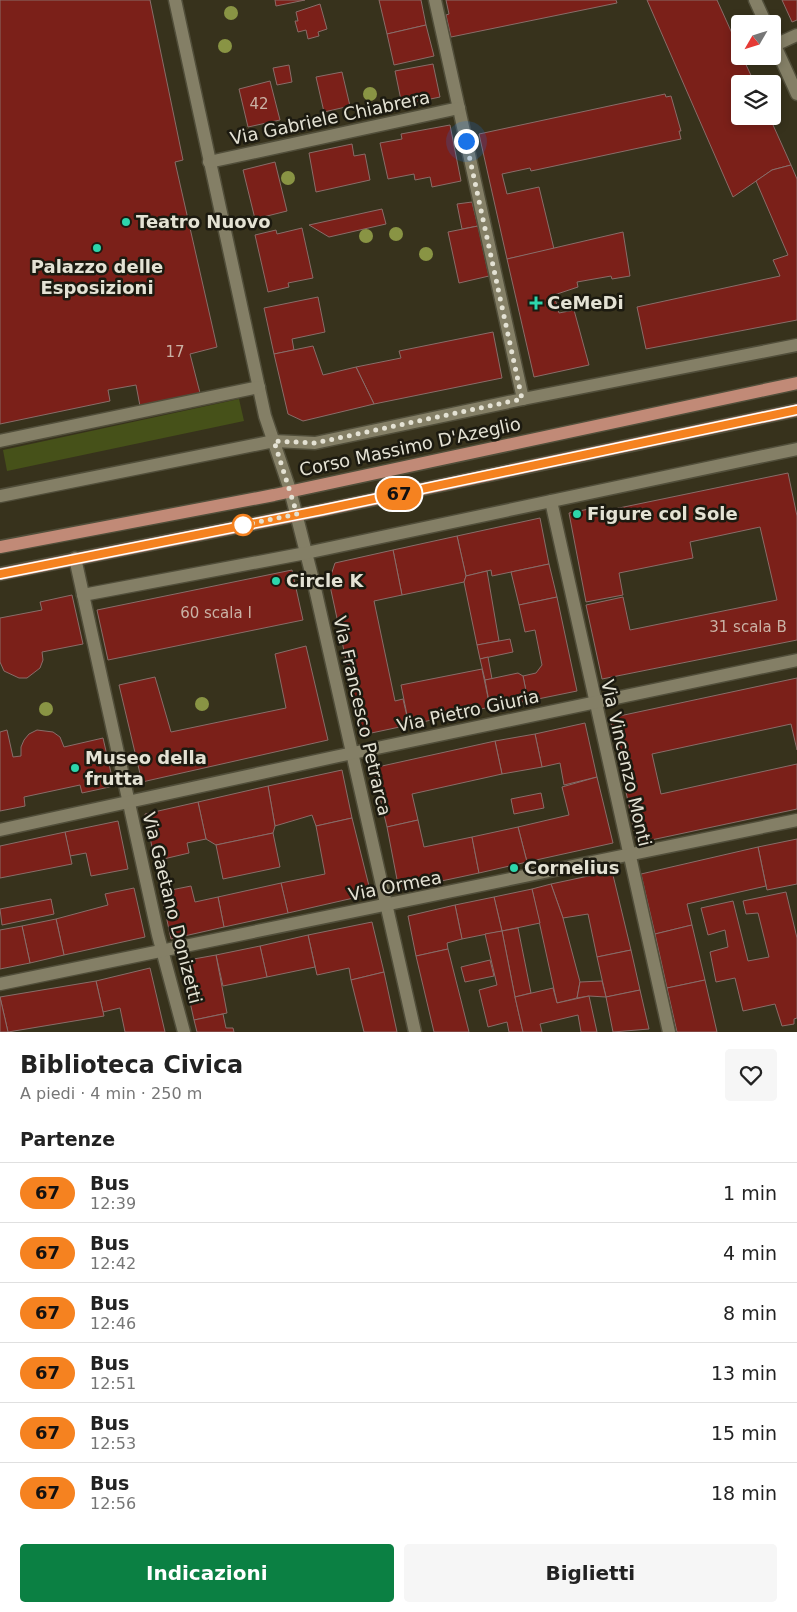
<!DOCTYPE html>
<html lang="it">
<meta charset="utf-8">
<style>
:root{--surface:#fff;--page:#f6f6f6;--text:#222;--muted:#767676;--line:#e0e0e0;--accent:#0b8043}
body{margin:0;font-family:"DejaVu Sans",sans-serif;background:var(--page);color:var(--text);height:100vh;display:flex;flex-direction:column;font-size:19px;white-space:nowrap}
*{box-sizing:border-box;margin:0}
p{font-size:16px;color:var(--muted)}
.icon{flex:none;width:28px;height:28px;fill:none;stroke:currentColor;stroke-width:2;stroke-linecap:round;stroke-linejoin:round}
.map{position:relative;height:1032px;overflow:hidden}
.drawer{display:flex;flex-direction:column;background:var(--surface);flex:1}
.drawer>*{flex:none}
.badge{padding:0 10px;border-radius:16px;font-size:18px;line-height:32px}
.needle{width:32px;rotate:231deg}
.controls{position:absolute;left:731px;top:15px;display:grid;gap:10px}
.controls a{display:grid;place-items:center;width:50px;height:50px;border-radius:5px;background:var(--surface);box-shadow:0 2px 8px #0003;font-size:25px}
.you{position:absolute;width:25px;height:25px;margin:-12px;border:4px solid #fff;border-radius:50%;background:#1a73e8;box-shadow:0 0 0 8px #1a73e833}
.map>.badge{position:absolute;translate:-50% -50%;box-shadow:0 0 0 2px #fff}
h2{padding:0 20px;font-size:19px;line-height:45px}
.round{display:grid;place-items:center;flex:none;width:52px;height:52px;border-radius:5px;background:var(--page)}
.headline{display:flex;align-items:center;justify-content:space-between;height:85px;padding:0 20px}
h1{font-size:24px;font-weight:800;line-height:38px}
.primary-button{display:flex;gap:10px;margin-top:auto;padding:10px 20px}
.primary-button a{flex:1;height:58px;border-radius:5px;background:var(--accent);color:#fff;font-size:20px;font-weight:800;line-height:58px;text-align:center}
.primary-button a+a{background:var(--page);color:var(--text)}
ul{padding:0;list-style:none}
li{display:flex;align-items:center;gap:15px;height:60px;padding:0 20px;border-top:1px solid var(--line)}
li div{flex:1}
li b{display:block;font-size:19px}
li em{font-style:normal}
li .badge{min-width:55px;font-weight:700;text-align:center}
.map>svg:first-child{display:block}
.green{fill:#465119}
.building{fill:#7b2019;stroke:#896d69}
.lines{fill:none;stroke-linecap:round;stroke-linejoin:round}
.minor-casing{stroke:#514e3a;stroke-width:15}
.tertiary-casing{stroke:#514e3a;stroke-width:15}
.primary-casing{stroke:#514e3a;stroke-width:15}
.minor{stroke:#847f66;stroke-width:12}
.tertiary{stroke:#847f66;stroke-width:12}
.primary{stroke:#c18a77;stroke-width:12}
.tree{fill:#899444}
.line-casing{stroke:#fff;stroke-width:11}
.line{stroke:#f58220;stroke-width:8}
.walk{stroke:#e4e2d4;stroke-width:5;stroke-dasharray:0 9}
.poi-dot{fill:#2dd5ab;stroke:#1c1a10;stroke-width:2}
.stop-dot{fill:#fff;stroke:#f58220;stroke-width:2.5}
.labels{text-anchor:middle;stroke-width:5;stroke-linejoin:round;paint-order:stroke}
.number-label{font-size:15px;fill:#cab2a5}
.street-label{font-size:18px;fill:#e4e2d4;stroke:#1c1a10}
.poi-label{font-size:18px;font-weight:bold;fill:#e4e2d4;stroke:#1c1a10;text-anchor:start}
</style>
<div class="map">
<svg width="797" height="1032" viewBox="0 0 797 1032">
<rect width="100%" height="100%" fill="#37321c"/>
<path class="green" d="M239,399L244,421L7,471L3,450Z"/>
<g class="building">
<path d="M0,0H150L183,160L175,162L217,347L190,354L200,393L140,406L136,385L108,390L110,401L0,424Z"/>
<path d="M275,0H305L276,6Z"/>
<path d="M379,0H421L426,25L387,34Z"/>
<path d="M446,0H616L617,3L451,37L446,15L449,14Z"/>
<path d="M647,0H717L740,51V56H742L755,84H740V116H769L791,165L772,170L733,197Z"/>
<path d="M782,0H797V20L792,22Z"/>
<path d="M320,4L327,29L318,32L319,36L308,39L306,30L298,32L295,21H298L296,12Z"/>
<path d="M426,25L434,56L394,65L387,34Z"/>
<path d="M433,64L440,97L402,105L395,71Z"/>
<path d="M289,65L292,82L277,85L273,68Z"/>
<path d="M342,72L350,106L324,112L316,77Z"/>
<path d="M270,81L280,120L248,127L239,89Z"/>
<path d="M665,94L666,97L671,96L681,131H679L681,139L531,171L530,168L502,174L507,194L539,187L554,249L507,259L479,134Z"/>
<path d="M450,125L461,181L432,187L430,177L415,180L414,174L388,179L380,143L402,139L401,134Z"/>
<path d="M352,144L354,156L365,154L370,180L316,192L309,153Z"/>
<path d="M275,162L287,211L255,219L243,170Z"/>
<path d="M791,165L797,179V320L646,349L637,307L780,276L773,260L788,255L756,181L772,170Z"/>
<path d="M472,202L478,226L462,229L457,204Z"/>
<path d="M382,209L386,224L329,237L309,225Z"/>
<path d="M478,226L489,276L459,283L448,232Z"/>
<path d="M302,228L313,278L288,283L289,287L268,292L255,235L276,230L277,234Z"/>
<path d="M623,232L630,276L612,279L611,276L577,282L578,287L554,295L559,313L574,310L589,365L534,377L507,259Z"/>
<path d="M318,297L325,332L292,339L294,350L274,354L264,308Z"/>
<path d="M493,332L502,378L374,404L356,367L401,358L399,351Z"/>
<path d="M313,346L323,375L356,367L374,404L303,421L288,414L274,354Z"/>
<path d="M788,473L797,516V640L602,679L586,605L623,597L630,630L777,600L760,527L690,542L693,558L619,573L623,595L586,602L569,513L589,509L590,514Z"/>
<path d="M540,518L549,564L492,576L491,570L466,576L457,536Z"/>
<path d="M457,536L466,576L464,582L402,595L393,550Z"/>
<path d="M393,550L402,595L374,601L395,701L403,699L409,725L362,735L329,581L335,563Z"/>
<path d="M549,564L557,597L519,605L511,572Z"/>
<path d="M292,570L303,620L108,660L97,610Z"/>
<path d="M487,571L499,641L477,645L464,582L466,576Z"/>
<path d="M72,595L83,644L42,652L43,660L40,668L27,678H19L4,671L0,662V618L42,610L40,602Z"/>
<path d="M557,597L577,691L528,701L523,676L536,673L542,665L535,630L525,632L519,605Z"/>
<path d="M510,639L513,652L480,659L477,645Z"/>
<path d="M306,646L328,740L142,782L119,685L155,677L171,732L286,708L275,654Z"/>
<path d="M488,657L492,679L485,680L480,659Z"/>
<path d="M482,669L490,707L409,725L401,685Z"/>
<path d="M518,673L523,676L528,701L490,707L485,680Z"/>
<path d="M797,678V750L791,724L652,754L661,794L797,764V809L637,843L610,718Z"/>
<path d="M585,723L597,777L564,785L560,763L542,767L535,734Z"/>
<path d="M7,730L13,757L21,756V747L24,740L29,734L37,730L53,732L60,737L64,747L103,738L114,786L82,793L80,785L24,797L25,806L0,811V732Z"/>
<path d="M535,734L542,767L502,774L495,741Z"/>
<path d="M495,741L502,774L412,794L418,820L387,827L373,768Z"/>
<path d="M342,770L352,818L316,826L312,815L275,826L268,786Z"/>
<path d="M597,777L613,843L527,862L518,827L569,815L562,787Z"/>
<path d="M268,786L275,826L273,833L216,845L206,839L198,802Z"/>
<path d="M541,793L544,808L514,814L511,799Z"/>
<path d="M198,802L206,839L187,843L189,853L155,861L145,814Z"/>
<path d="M352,818L371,894L288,913L281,883L325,874L316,826Z"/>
<path d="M418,820L424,847L472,837L479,873L399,890L387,827Z"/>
<path d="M118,821L128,869L91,876L86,853L70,856L65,832Z"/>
<path d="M518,827L527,862L479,873L472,837Z"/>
<path d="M65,832L72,864L0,878V846Z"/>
<path d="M273,833L280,867L223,879L216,845Z"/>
<path d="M797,839V884L767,890L758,847Z"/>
<path d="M758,847L766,886L687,904L692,925L655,934L641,874Z"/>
<path d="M612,871L631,950L597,957L588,914L563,918L551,884Z"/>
<path d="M281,883L288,913L224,927L218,897Z"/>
<path d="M551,884L563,918L580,982L577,998L557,1003L532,889Z"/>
<path d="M191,886L195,902L218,897L224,927L171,939L161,892Z"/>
<path d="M134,888L145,937L64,955L56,919L108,905L105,894Z"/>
<path d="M532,889L540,923L502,931L494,897Z"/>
<path d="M786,892L797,938V1018L794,1019V1024L782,1026L775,1004L743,1011L735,978L716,982L710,952L728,947L725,930L708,935L701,908L733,901L748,961L769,957L758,913L746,914L743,901Z"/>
<path d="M494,897L502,931L462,939L455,905Z"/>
<path d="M51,899L54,914L2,925L0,909Z"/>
<path d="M455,905L462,939L447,943L448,949L416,956L408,916Z"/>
<path d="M56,919L64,955L30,963L22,926Z"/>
<path d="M372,922L384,972L351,980L349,968L317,975L308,935Z"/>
<path d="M692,925L705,980L667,988L655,934Z"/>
<path d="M22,926L30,963L0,969V930Z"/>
<path d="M518,928L531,993L515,997L502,931Z"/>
<path d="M502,931L515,997L523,1032H509L507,1022L488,1027L479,990L497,985L485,934Z"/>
<path d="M308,935L315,967L267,977L260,946Z"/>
<path d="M260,946L267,977L223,986L216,955Z"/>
<path d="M448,949L469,1032H434L416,956Z"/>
<path d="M631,950L640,990L606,997L597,957Z"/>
<path d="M216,955L227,1013L194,1020L183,970L188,960Z"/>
<path d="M490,960L494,976L465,982L461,967Z"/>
<path d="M150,968L165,1032H125L120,1008L103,1012L96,981Z"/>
<path d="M384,972L397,1032H364L351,980Z"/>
<path d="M705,980L717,1032H677L667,988Z"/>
<path d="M96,981L104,1016L8,1032L0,997Z"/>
<path d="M602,981L606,997L589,996L577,998L580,982Z"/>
<path d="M553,988L557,1003L589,996L597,1032H581L578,1015L540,1024L542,1032H523L515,997Z"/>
<path d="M640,990L649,1029L613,1032L606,997Z"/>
<path d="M0,997L8,1032H0Z"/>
<path d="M223,1014L226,1028H233L234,1032H197L194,1020Z"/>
</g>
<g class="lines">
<defs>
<g id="minor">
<path d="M175,0L265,416L290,490L314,584L415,1032"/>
<path d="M435,0L523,399"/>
<path d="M775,45L797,35"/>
<path d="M209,162L459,108"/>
<path d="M0,441L259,387"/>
<path d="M0,496L274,441L315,443L523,399L797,345"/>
<path d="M551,501L669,1032"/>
<path d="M75,558L158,935L184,1032"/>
<path d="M83,595L306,553L797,449"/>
<path d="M0,830L334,757L797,660"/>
<path d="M0,984L797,820"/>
</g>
<g id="tertiary">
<path d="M755,0L766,24"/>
<path d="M772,39L797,94"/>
</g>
<g id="primary">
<path d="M0,547L274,495L797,383"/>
<path d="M0,574L323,510L797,410"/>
</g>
</defs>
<use href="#minor" class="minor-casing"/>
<use href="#tertiary" class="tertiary-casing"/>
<use href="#primary" class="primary-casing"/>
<use href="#minor" class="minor"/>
<use href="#tertiary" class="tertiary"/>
<use href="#primary" class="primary"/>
</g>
<g class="tree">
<circle cx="231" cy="13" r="7"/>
<circle cx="225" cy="46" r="7"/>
<circle cx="370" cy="94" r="7"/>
<circle cx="288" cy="178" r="7"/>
<circle cx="396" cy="234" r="7"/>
<circle cx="366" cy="236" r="7"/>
<circle cx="426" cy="254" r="7"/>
<circle cx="202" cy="704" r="7"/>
<circle cx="46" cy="709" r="7"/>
</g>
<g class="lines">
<defs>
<path id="line" d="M0,574L322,510L797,410"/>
</defs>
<use href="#line" class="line-casing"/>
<use href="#line" class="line"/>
<path class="walk" d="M243,525L239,526L297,514L274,441L315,443L522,399L466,141"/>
</g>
<g class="poi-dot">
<circle cx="126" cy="222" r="5"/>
<circle cx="97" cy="248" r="5"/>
<path d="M533.5 295.5h5v5h5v5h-5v5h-5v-5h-5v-5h5z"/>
<circle cx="577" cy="514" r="5"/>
<circle cx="276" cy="581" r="5"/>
<circle cx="75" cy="768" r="5"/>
<circle cx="514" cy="868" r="5"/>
</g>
<circle class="stop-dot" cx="243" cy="525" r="10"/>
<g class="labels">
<g class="number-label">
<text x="259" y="109">42</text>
<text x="175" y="357">17</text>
<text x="216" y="618">60 scala I</text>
<text x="748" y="632">31 scala B</text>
</g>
<g class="street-label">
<text transform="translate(330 118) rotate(-12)" y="6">Via Gabriele Chiabrera</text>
<text transform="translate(410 447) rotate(-12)" y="6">Corso Massimo D'Azeglio</text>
<text transform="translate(468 711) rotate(-12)" y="6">Via Pietro Giuria</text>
<text transform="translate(362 716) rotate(77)" y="6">Via Francesco Petrarca</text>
<text transform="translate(626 763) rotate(77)" y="6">Via Vincenzo Monti</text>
<text transform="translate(395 886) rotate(-11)" y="6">Via Ormea</text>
<text transform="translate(172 908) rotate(76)" y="6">Via Gaetano Donizetti</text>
</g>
<g class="poi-label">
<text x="136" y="228">Teatro Nuovo</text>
<text x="97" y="273" text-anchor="middle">Palazzo delle<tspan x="97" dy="21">Esposizioni</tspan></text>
<text x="547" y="309">CeMeDi</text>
<text x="587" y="520">Figure col Sole</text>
<text x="286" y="587">Circle K</text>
<text x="85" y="764">Museo della<tspan x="85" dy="21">frutta</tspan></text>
<text x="524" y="874">Cornelius</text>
</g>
</g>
</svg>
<div class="controls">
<a><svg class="needle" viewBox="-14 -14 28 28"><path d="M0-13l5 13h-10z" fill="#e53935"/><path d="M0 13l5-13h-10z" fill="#767676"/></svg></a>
<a><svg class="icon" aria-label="layers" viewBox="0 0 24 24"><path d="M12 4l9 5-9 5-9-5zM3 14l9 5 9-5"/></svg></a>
</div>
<div class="you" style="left:466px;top:141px"></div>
<b class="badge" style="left:399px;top:494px;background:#f58220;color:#111">67</b>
</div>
<section class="drawer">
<div class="headline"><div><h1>Biblioteca Civica</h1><p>A piedi · 4 min · 250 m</p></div><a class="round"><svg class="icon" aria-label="heart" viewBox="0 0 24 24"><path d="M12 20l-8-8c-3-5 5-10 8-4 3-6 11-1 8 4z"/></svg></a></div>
<h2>Partenze</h2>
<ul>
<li><span class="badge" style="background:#f58220;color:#111">67</span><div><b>Bus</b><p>12:39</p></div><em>1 min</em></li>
<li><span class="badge" style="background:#f58220;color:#111">67</span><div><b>Bus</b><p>12:42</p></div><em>4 min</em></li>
<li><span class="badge" style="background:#f58220;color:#111">67</span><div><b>Bus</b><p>12:46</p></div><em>8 min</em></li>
<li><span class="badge" style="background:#f58220;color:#111">67</span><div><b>Bus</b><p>12:51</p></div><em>13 min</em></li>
<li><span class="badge" style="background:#f58220;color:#111">67</span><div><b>Bus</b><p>12:53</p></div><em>15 min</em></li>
<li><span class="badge" style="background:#f58220;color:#111">67</span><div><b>Bus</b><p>12:56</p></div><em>18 min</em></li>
</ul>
<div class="primary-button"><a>Indicazioni</a><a>Biglietti</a></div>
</section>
